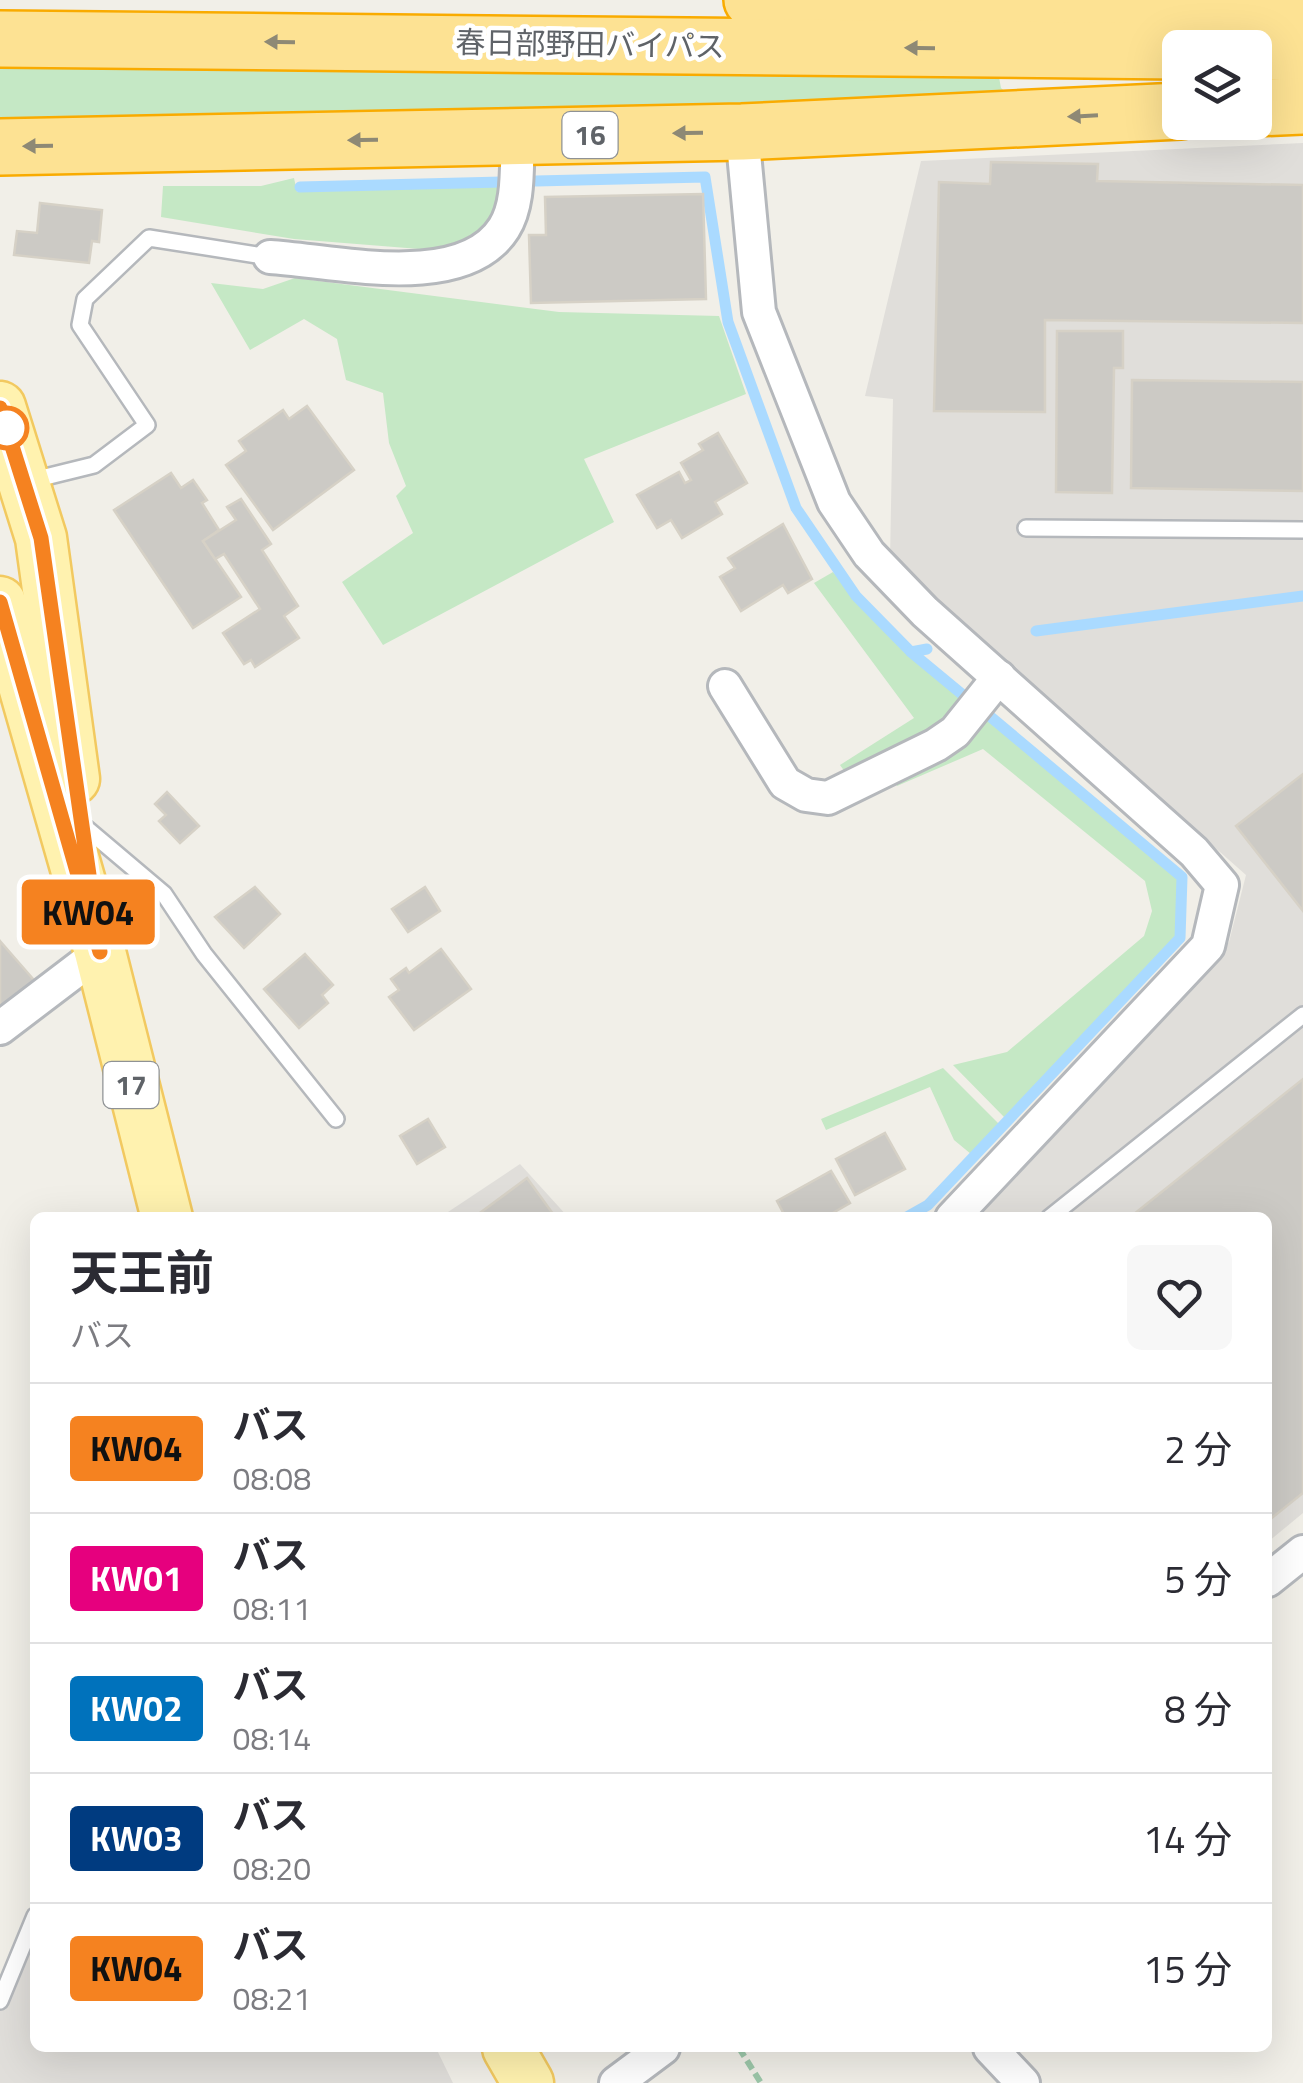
<!DOCTYPE html>
<html lang="ja">
<meta charset="utf-8">
<style>
:root{--surface:#fff;--page:#f7f7f7;--text:#2b2b33;--muted:#7c7c81;--line:#e1e1e2}
body{margin:0;font-family:"Titillium Web","Noto Sans JP",sans-serif;background:var(--page);color:var(--text);height:100vh;display:flex;flex-direction:column;font-size:38px;white-space:nowrap}
*{box-sizing:border-box;margin:0}
p{font-size:32px;color:var(--muted)}
.icon{flex:none;width:55px;height:55px;fill:none;stroke:currentColor;stroke-width:2;stroke-linecap:round;stroke-linejoin:round}
.map{position:relative;flex:1;overflow:hidden}
.details{position:absolute;left:30px;top:1212px;width:1242px;height:840px;display:flex;flex-direction:column;background:var(--surface);border-radius:15px;box-shadow:0 10px 40px #0002}
.details>*{flex:none}
.badge{padding:0 20px;border-radius:8px;font-size:35px;line-height:65px}
.buttons{position:absolute;left:1162px;top:30px;display:grid;gap:20px}
.buttons a{display:grid;place-items:center;width:110px;height:110px;border-radius:15px;background:var(--surface);box-shadow:0 10px 40px #0002;font-size:50px}
.map>.badge{position:absolute;translate:-50% -50%;box-shadow:0 0 0 5px #fff}
.round{display:grid;place-items:center;flex:none;width:105px;height:105px;border-radius:15px;background:var(--page)}
.summary{display:flex;align-items:center;justify-content:space-between;height:170px;padding:0 40px}
h1{font-size:48px;font-weight:700;line-height:75px}
ul{padding:0;list-style:none}
li{display:flex;align-items:center;gap:30px;height:130px;padding:0 40px;border-top:2px solid var(--line)}
li div{flex:1}
li b{display:block;font-size:38px}
li em{font-style:normal}
li .badge{min-width:110px;font-weight:700;text-align:center}
.map>svg:first-child{display:block}
.industrial{fill:#e0deda}
.green{fill:#c5e8c5}
.lines{fill:none;stroke-linecap:round;stroke-linejoin:round}
.stream{stroke:#aadaff;stroke-width:11}
.building{fill:#cccac5;stroke:#d6d1c6;stroke-width:2.5}
.lane-casing{stroke:#b5b8bc;stroke-width:20}
.street-casing{stroke:#b5b8bc;stroke-width:38}
.primary-casing{stroke:#f2c960;stroke-width:55}
.highway-casing{stroke:#f9ab00;stroke-width:60}
.path{stroke:#9cc7a9;stroke-width:6;stroke-dasharray:10 5;stroke-linecap:butt}
.lane{stroke:#fff;stroke-width:15}
.street{stroke:#fff;stroke-width:32}
.primary{stroke:#fff2af;stroke-width:50}
.highway{stroke:#fde293;stroke-width:55}
.oneway{fill:#8e8975}
.line-casing{stroke:#fff;stroke-width:22}
.line{stroke:#f58220;stroke-width:15}
.stop-dot{fill:#fff;stroke:#f58220;stroke-width:5}
.labels{text-anchor:middle;stroke-width:9;stroke-linejoin:round;paint-order:stroke}
.shield{fill:#fff;stroke:#8f9295;stroke-width:2.5}
.shield-label{font-size:28px;font-weight:bold;fill:#5f6368}
.street-label{font-size:30px;fill:#5f6368;stroke:#fff}
</style>
<div class="map">
<svg width="1303" height="2083" viewBox="0 0 1303 2083">
<rect width="100%" height="100%" fill="#f1efe8"/>
<g class="industrial">
<path d="M1303,143V1513L1268,1542V1218L969,1217L1229,942L1246,875L890,560L893,399L865,396L921,161Z"/>
<path d="M520,1164L568,1217L439,1218Z"/>
<path d="M35,1939V2048H436L453,2083H0V2007L17,1983Z"/>
</g>
<g class="green">
<path d="M0,62L998,72L1001,88L1016,102L0,125Z"/>
<path d="M294,178L297,192L502,186L501,211L457,252L294,239L161,217L163,186H261Z"/>
<path d="M295,278L559,312L719,316L746,394L584,459L614,522L383,645L342,582L413,533L396,496L406,486L389,443L383,393L346,380L337,339L304,319L250,350L211,283L263,289Z"/>
<path d="M833,572L910,656L966,704L940,733L845,772L840,765L914,718L814,583Z"/>
<path d="M983,716L1179,877L1178,937L1005,1118L953,1065L1007,1052L1144,936L1152,911L1145,881L983,749L897,786L893,778Z"/>
<path d="M943,1068L999,1124L971,1154L954,1140L930,1087L826,1130L821,1119Z"/>
</g>
<g class="lines">
<g class="stream">
<path d="M536,181L705,177L728,322L796,508L856,596L911,652L927,649"/>
<path d="M300,187L502,182"/>
<path d="M1036,631L1303,596"/>
<path d="M911,652L969,700"/>
<path d="M905,1218L928,1205L1180,938L1182,877L986,713"/>
</g>
</g>
<g class="building">
<path d="M991,162L1098,164L1097,181L1303,185V323L1045,320V412L934,411L939,182L990,184Z"/>
<path d="M703,194L706,299L531,303L529,235H546L545,197Z"/>
<path d="M40,203L102,210L99,242L92,241L89,263L14,255L17,231L37,233Z"/>
<path d="M1057,331H1123V368H1114L1112,493L1056,492Z"/>
<path d="M1132,380L1303,382V491L1131,488Z"/>
<path d="M307,406L354,470L273,530L226,465L246,451L239,441L283,410L289,419Z"/>
<path d="M718,433L747,483L715,502L722,514L682,538L671,520L657,528L637,495L679,472L685,483L691,480L681,463L703,450L699,444Z"/>
<path d="M171,473L181,488L193,480L207,500L202,503L219,530L203,541L241,597L193,628L114,510Z"/>
<path d="M241,499L271,544L262,550L298,606L284,616L299,638L255,667L251,660L244,664L223,633L260,609L224,554L215,559L203,541L236,520L227,507Z"/>
<path d="M783,524L812,579L788,593L783,585L741,611L720,577L735,568L728,558Z"/>
<path d="M1303,774V911L1236,826Z"/>
<path d="M167,792L199,826L180,843L159,821L166,815L155,804Z"/>
<path d="M255,887L280,914L244,948L215,917Z"/>
<path d="M425,887L440,911L408,932L392,909Z"/>
<path d="M0,941L34,980L0,1009Z"/>
<path d="M441,949L471,989L414,1030L389,997L399,990L391,979L406,968L409,973Z"/>
<path d="M305,954L333,985L322,995L328,1003L299,1028L264,989Z"/>
<path d="M1303,1079V1493L1268,1521V1218H1129Z"/>
<path d="M428,1119L445,1147L417,1164L400,1136Z"/>
<path d="M885,1133L905,1169L855,1195L836,1159Z"/>
<path d="M831,1171L850,1203L824,1218H786L777,1201Z"/>
<path d="M527,1178L556,1218H473Z"/>
</g>
<g class="lines">
<defs>
<g id="lane">
<path d="M29,481L94,465L147,425L80,325L85,299L149,238L270,257"/>
<path d="M1026,528L1303,530"/>
<path d="M80,823L164,894L204,954L336,1119"/>
<path d="M1049,1218L1303,1015"/>
<path d="M0,2001L35,1916"/>
</g>
<g id="street">
<path d="M742,132L759,312L834,502L869,554L925,612L1194,852L1222,885L1208,946L952,1218"/>
<path d="M270,257C335,261 463,293 504,228C520,203 516,165 518,137"/>
<path d="M725,686L785,783L806,795L828,798L936,745L955,732L999,677"/>
<path d="M0,1028L100,952"/>
<path d="M1268,1580L1303,1552"/>
<path d="M990,2048L1023,2083"/>
<path d="M616,2083L663,2048"/>
</g>
<g id="primary">
<path d="M0,407L41,538L74,779"/>
<path d="M0,602L100,952L167,1218"/>
<path d="M508,2048L528,2083"/>
</g>
<g id="highway">
<path d="M752,0L1303,6"/>
<path d="M0,39L1180,51"/>
<path d="M1255,52L1303,53"/>
<path d="M1255,108L1303,106"/>
<path d="M0,147L742,132L1180,111"/>
</g>
</defs>
<use href="#lane" class="lane-casing"/>
<use href="#street" class="street-casing"/>
<use href="#primary" class="primary-casing"/>
<use href="#highway" class="highway-casing"/>
<path class="path" d="M739,2048L761,2083"/>
<use href="#lane" class="lane"/>
<use href="#street" class="street"/>
<use href="#primary" class="primary"/>
<use href="#highway" class="highway"/>
</g>
<defs><path id="oneway-solid" d="M-6-.8H1V-3.2L6.5 0L1 3.2V.8H-6Z" transform="scale(2.5)"/></defs>
<g class="oneway">
<use href="#oneway-solid" transform="translate(280 42) rotate(-179)"/>
<use href="#oneway-solid" transform="translate(920 48) rotate(-179)"/>
<use href="#oneway-solid" transform="translate(1083 116) rotate(177)"/>
<use href="#oneway-solid" transform="translate(688 133) rotate(179)"/>
<use href="#oneway-solid" transform="translate(363 140) rotate(179)"/>
<use href="#oneway-solid" transform="translate(38 146) rotate(179)"/>
</g>
<g class="lines">
<defs>
<path id="line" d="M0,408L41,538L100,952L0,602"/>
</defs>
<use href="#line" class="line-casing"/>
<use href="#line" class="line"/>
</g>
<circle class="stop-dot" cx="7" cy="428" r="20"/>
<g class="labels">
<g class="shield">
<rect x="562.5" y="112" width="55" height="46" rx="8"/>
<rect x="103.5" y="1062" width="55" height="46" rx="8"/>
</g>
<g class="shield-label">
<text x="590" y="145">16</text>
<text x="131" y="1095">17</text>
</g>
<g class="street-label">
<text transform="translate(590 45) rotate(1)" y="10">春日部野田バイパス</text>
</g>
</g>
</svg>
<div class="buttons">
<a><svg class="icon" aria-label="layers" viewBox="0 0 24 24"><path d="M12 4l9 5-9 5-9-5zM3 14l9 5 9-5"/></svg></a>
</div>
<b class="badge" style="left:88px;top:912px;background:#f58220;color:#111">KW04</b>
<section class="details">
<div class="summary"><div><h1>天王前</h1><p>バス</p></div><a class="round"><svg class="icon" aria-label="heart" viewBox="0 0 24 24"><path d="M12 20l-8-8c-3-5 5-10 8-4 3-6 11-1 8 4z"/></svg></a></div>
<ul>
<li><span class="badge" style="background:#f58220;color:#111">KW04</span><div><b>バス</b><p>08:08</p></div><em>2 分</em></li>
<li><span class="badge" style="background:#e6007e;color:#fff">KW01</span><div><b>バス</b><p>08:11</p></div><em>5 分</em></li>
<li><span class="badge" style="background:#0072bc;color:#fff">KW02</span><div><b>バス</b><p>08:14</p></div><em>8 分</em></li>
<li><span class="badge" style="background:#003b80;color:#fff">KW03</span><div><b>バス</b><p>08:20</p></div><em>14 分</em></li>
<li><span class="badge" style="background:#f58220;color:#111">KW04</span><div><b>バス</b><p>08:21</p></div><em>15 分</em></li>
</ul>
</section>
</div>
